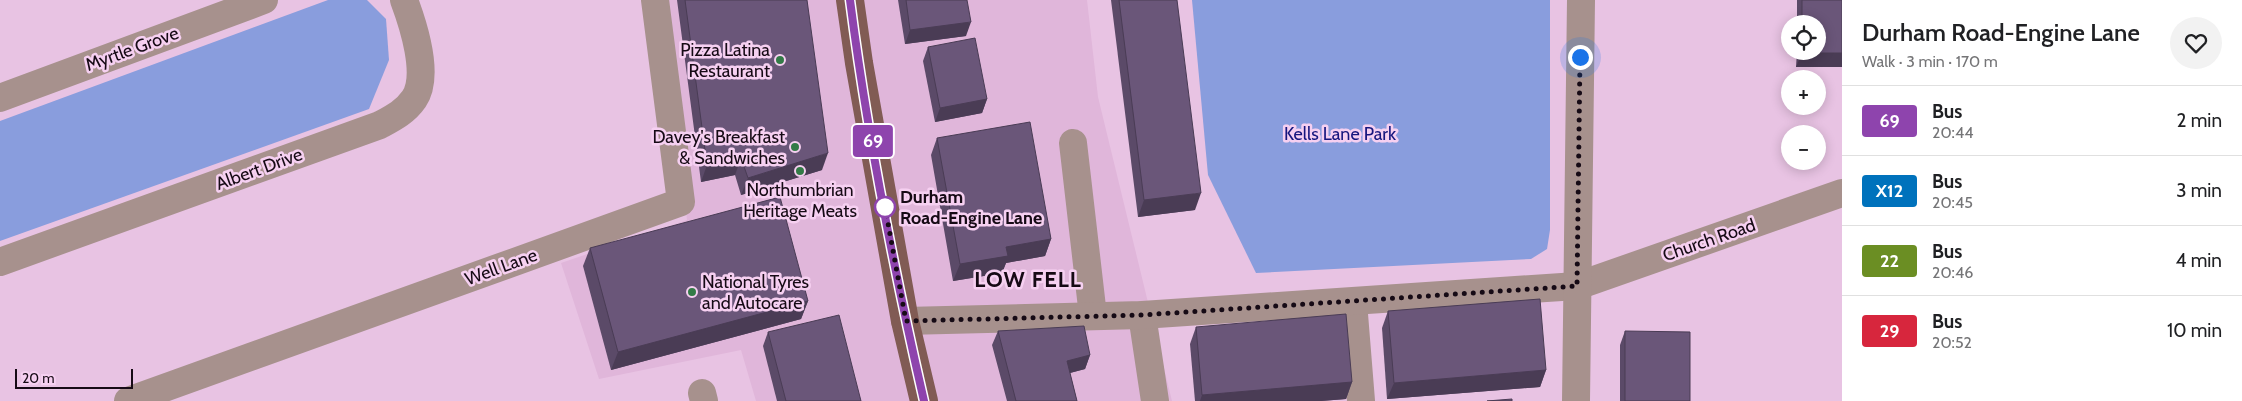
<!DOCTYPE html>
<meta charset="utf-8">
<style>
:root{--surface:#fff;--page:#f2f2f2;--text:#202124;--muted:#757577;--line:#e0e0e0}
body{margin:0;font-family:Cabin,sans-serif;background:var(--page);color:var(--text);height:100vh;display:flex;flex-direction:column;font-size:19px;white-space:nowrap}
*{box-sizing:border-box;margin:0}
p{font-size:16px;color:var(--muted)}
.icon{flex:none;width:28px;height:28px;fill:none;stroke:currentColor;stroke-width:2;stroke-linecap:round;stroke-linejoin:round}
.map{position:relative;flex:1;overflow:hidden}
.panel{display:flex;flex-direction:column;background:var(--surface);width:400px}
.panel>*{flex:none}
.badge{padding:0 10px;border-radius:4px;font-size:18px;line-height:32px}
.tools{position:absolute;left:1781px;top:15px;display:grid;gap:10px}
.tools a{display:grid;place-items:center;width:45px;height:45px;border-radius:50%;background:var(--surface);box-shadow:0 2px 12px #0003;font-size:25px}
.scale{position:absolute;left:15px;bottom:12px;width:118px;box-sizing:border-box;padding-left:5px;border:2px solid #160a15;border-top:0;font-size:14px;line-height:18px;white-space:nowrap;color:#160a15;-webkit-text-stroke:4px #f6d0f1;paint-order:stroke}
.you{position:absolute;width:25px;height:25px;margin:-12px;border:4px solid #fff;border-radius:50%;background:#1a73e8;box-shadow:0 0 0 8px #1a73e833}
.map>.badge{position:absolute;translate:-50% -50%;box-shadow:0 0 0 2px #fff}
.round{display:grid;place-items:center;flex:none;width:52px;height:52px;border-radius:26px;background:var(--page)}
.overview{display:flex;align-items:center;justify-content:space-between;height:85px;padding:0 20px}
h1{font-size:24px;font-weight:600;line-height:38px}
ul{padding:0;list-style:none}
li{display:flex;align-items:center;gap:15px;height:70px;padding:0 20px;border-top:1px solid var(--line)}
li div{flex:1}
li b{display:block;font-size:19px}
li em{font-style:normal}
li .badge{min-width:55px;font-weight:700;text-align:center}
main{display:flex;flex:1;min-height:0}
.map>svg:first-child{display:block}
.built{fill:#e0b6da}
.green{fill:#899ddd}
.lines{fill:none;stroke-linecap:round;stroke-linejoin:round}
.minor{stroke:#a7918d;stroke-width:28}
.major{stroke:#815b54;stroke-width:28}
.wall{fill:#5b4a68}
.shaded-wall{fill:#4a3c55}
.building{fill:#6a5679;stroke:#4a3c55}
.line-casing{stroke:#fff;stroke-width:11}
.line{stroke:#8e44ad;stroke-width:8}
.walk{stroke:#160a15;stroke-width:5;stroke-dasharray:0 9}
.poi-dot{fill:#337b47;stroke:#f6d0f1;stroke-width:2}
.stop-dot{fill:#fff;stroke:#8e44ad;stroke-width:2.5}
.labels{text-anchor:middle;stroke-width:5;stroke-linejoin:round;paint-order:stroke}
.street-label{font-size:18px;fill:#160a15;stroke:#f6d0f1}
.poi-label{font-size:18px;fill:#160a15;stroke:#f6d0f1;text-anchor:end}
.park-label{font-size:18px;fill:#16167e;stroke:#f6d0f1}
.stop-label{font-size:18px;font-weight:bold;fill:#160a15;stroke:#f6d0f1;text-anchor:start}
.district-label{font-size:22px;font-weight:bold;letter-spacing:1px;fill:#160a15;stroke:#f6d0f1}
</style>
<main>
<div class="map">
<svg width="1842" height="401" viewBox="0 0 1842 401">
<rect width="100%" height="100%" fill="#e8c3e3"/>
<path class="built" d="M661,0H1087L1098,97L1172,401H756L741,350L599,379L561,263L687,220Z"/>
<g class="green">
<path d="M328,0H367L386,19L389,60L369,109L0,241V121Z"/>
<path d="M1192,0H1550V230L1547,249L1531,259L1256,273L1208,175Z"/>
</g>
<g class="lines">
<g class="minor">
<path d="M0,98L264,0"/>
<path d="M1073,143L1093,316"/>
<path d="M0,262L380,125C393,118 405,112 414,99C430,76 413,24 404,0"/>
<path d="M1353,302L1361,401"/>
<path d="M1142,315L1155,401"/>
<path d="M905,321L1142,315L1577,286L1842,193"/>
<path d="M702,393L704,401"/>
<path d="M128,401L681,202L655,0"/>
<path d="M1576,401L1581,0"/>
</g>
<path class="major" d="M850,0L859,63L905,321L924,401"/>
</g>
<g class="wall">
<path d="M677,0H807L822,170L741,195L735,175L701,182Z"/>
<path d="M898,0H967L966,36L905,44Z"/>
<path d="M1111,0H1177L1195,210L1138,217Z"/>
<path d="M1797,0H1842V67H1796L1797,51H1818V24H1797Z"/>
<path d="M928,47L987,99L982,113L935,122L923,61Z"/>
<path d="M937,138L1051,239L1045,256L1006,263L1002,273L953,281L931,155Z"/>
<path d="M590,248L808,301L801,319L611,370L583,266Z"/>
<path d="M1388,311L1546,370L1540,387L1387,399L1382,328Z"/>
<path d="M1196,327L1352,382L1346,399L1321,401H1195L1190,344Z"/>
<path d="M998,331L1090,355L1085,369L1070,373L1077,401H1007L992,345Z"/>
<path d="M1625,331L1690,401H1620V345Z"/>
<path d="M768,332L861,401H777L763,346Z"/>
</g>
<g class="shaded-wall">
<path d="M971,22L966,36L905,44L910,30Z"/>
<path d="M1802,53H1842V67H1796Z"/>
<path d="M987,99L982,113L935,122L940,108Z"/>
<path d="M828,153L822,170L741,195L748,178Z"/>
<path d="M741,158L735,175L701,182L707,165Z"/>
<path d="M1201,193L1195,210L1138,217L1144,200Z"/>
<path d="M1051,239L1045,256L1006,263L1002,273L953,281L960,264L1006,247Z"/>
<path d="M808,301L801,319L611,370L618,352Z"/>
<path d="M1090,355L1085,369L1062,375L1067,361Z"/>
<path d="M1546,370L1540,387L1387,399L1394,383Z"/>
<path d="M1352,382L1346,399L1321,401H1200L1202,395Z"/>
</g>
<g class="building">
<path d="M685,0H807L828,153L748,178L741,158L707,165Z"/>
<path d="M906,0H967L971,22L910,30Z"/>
<path d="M1119,0H1177L1201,193L1144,200Z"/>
<path d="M1802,0H1842V53H1802V51H1818V24H1802Z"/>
<path d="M975,38L987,99L940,108L928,47Z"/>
<path d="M1030,122L1051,239L1006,247L1008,256L960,264L937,138Z"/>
<path d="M780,197L808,301L618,352L590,248Z"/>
<path d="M1540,299L1546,370L1394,383L1388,311Z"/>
<path d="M1346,314L1352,382L1202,395L1196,327Z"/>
<path d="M839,315L861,401H786L768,332Z"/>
<path d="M1084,326L1090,355L1067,361L1077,401H1016L998,331Z"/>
<path d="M1625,331L1690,332V401H1625Z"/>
<path d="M1512,399V401H1487Z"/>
</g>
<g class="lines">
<defs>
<path id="line" d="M850,0C867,133 894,270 924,401"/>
</defs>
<use href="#line" class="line-casing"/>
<use href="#line" class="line"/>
<path class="walk" d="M885,207L906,321L1142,315L1577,286L1580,57"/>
</g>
<g class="poi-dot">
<circle cx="780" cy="60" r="5"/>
<circle cx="795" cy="147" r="5"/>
<circle cx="800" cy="171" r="5"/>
<circle cx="692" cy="292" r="5"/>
</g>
<circle class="stop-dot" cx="885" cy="207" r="10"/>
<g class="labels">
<g class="street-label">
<text transform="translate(132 49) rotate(-20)" y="6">Myrtle Grove</text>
<text transform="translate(259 169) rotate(-20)" y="6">Albert Drive</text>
<text transform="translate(1709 240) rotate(-19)" y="6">Church Road</text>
<text transform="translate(501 267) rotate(-20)" y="6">Well Lane</text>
</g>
<g class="poi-label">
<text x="770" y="56">Pizza Latina<tspan x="770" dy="21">Restaurant</tspan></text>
<text x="785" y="143">Davey's Breakfast<tspan x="785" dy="21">&amp; Sandwiches</tspan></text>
<text x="800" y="196" text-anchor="middle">Northumbrian<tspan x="800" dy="21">Heritage Meats</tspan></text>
<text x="702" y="288" text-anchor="start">National Tyres<tspan x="702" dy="21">and Autocare</tspan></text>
</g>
<g class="park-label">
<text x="1340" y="140">Kells Lane Park</text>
</g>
<g class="stop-label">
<text x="900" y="203">Durham<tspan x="900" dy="21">Road-Engine Lane</tspan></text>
</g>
<g class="district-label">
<text x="1028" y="287">LOW FELL</text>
</g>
</g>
</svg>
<div class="tools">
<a><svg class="icon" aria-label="locate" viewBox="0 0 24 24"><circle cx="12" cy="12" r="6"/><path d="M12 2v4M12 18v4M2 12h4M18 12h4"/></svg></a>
<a>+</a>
<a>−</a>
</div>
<div class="scale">20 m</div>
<div class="you" style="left:1580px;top:57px"></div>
<b class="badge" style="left:873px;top:141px;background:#8e44ad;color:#fff">69</b>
</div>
<section class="panel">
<div class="overview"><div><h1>Durham Road-Engine Lane</h1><p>Walk · 3 min · 170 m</p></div><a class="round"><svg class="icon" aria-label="heart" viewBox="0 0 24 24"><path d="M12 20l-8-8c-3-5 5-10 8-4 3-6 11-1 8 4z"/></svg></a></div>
<ul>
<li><span class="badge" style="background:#8e44ad;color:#fff">69</span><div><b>Bus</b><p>20:44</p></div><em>2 min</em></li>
<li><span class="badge" style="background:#0072bc;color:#fff">X12</span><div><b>Bus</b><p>20:45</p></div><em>3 min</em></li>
<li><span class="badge" style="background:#6b8e23;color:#fff">22</span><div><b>Bus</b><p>20:46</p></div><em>4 min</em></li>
<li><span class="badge" style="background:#d7263d;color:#fff">29</span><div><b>Bus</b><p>20:52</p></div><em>10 min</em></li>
</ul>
</section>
</main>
